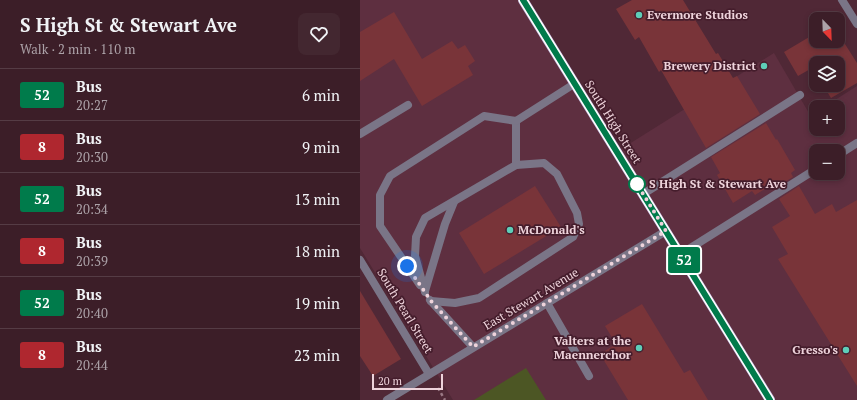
<!DOCTYPE html>
<meta charset="utf-8">
<style>
:root{--surface:#3c1e28;--page:#432730;--text:#f1f3f6;--muted:#aca2a8;--line:#553c45}
body{margin:0;font-family:"PT Serif",serif;background:var(--page);color:var(--text);height:100vh;display:flex;flex-direction:column;font-size:15px;white-space:nowrap}
*{box-sizing:border-box;margin:0}
p{font-size:13px;color:var(--muted)}
.icon{flex:none;width:22px;height:22px;fill:none;stroke:currentColor;stroke-width:2;stroke-linecap:round;stroke-linejoin:round}
.map{position:relative;flex:1;overflow:hidden}
.side{display:flex;flex-direction:column;background:var(--surface);width:360px}
.side>*{flex:none}
.badge{padding:0 8px;border-radius:3px;font-size:14px;line-height:26px}
.needle{width:26px;rotate:157deg}
.buttons{position:absolute;left:449px;top:12px;display:grid;gap:8px}
.buttons a{display:grid;place-items:center;width:36px;height:36px;border-radius:8px;background:var(--surface);box-shadow:0 2px 6px #0003,0 0 0 1px var(--line);font-size:20px}
.scale{position:absolute;left:12px;bottom:10px;width:71px;box-sizing:border-box;padding-left:4px;border:2px solid #eed3db;border-top:0;font-size:11px;line-height:14px;white-space:nowrap;color:#eed3db;-webkit-text-stroke:3px #451d2c;paint-order:stroke}
.you{position:absolute;width:20px;height:20px;margin:-10px;border:3px solid #fff;border-radius:50%;background:#1a73e8;box-shadow:0 0 0 6px #1a73e833}
.map>.badge{position:absolute;translate:-50% -50%;box-shadow:0 0 0 2px #fff}
.round{display:grid;place-items:center;flex:none;width:42px;height:42px;border-radius:8px;background:var(--page)}
.overview{display:flex;align-items:center;justify-content:space-between;height:68px;padding:0 20px}
h1{font-size:19px;font-weight:800;line-height:30px}
ul{padding:0;list-style:none}
li{display:flex;align-items:center;gap:12px;height:52px;padding:0 20px;border-top:1px solid var(--line)}
li div{flex:1}
li b{display:block;font-size:15px}
li em{font-style:normal}
li .badge{min-width:44px;font-weight:700;text-align:center}
main{display:flex;flex:1;min-height:0}
.map>svg:first-child{display:block}
.built{fill:#5e2f40;fill-rule:evenodd}
.green{fill:#4c5624}
.building{fill:#793439}
.lines{fill:none;stroke-linecap:round;stroke-linejoin:round}
.path{stroke:#9a7884;stroke-width:2.5;stroke-dasharray:3 3;stroke-linecap:butt}
.service{stroke:#7a7587;stroke-width:8}
.minor{stroke:#7a7587;stroke-width:8}
.primary{stroke:#bdb2d7;stroke-width:10}
.line-casing{stroke:#fff;stroke-width:9}
.line{stroke:#007b4b;stroke-width:6}
.walk{stroke:#eed3db;stroke-width:4;stroke-dasharray:0 7.2}
.poi-dot{fill:#5eceb8;stroke:#451d2c;stroke-width:1.5}
.stop-dot{fill:#fff;stroke:#007b4b;stroke-width:2}
.labels{text-anchor:middle;stroke-width:3.5;stroke-linejoin:round;paint-order:stroke}
.poi-label{font-size:12px;font-weight:bold;fill:#eed3db;stroke:#451d2c;text-anchor:end}
.street-label{font-size:12px;fill:#eed3db;stroke:#451d2c}
.stop-label{font-size:12px;font-weight:bold;fill:#eed3db;stroke:#451d2c;text-anchor:start}
</style>
<main>
<section class="side">
<div class="overview"><div><h1>S High St &amp; Stewart Ave</h1><p>Walk · 2 min · 110 m</p></div><a class="round"><svg class="icon" aria-label="heart" viewBox="0 0 24 24"><path d="M12 20l-8-8c-3-5 5-10 8-4 3-6 11-1 8 4z"/></svg></a></div>
<ul>
<li><span class="badge" style="background:#007b4b;color:#fff">52</span><div><b>Bus</b><p>20:27</p></div><em>6 min</em></li>
<li><span class="badge" style="background:#af272f;color:#fff">8</span><div><b>Bus</b><p>20:30</p></div><em>9 min</em></li>
<li><span class="badge" style="background:#007b4b;color:#fff">52</span><div><b>Bus</b><p>20:34</p></div><em>13 min</em></li>
<li><span class="badge" style="background:#af272f;color:#fff">8</span><div><b>Bus</b><p>20:39</p></div><em>18 min</em></li>
<li><span class="badge" style="background:#007b4b;color:#fff">52</span><div><b>Bus</b><p>20:40</p></div><em>19 min</em></li>
<li><span class="badge" style="background:#af272f;color:#fff">8</span><div><b>Bus</b><p>20:44</p></div><em>23 min</em></li>
</ul>
</section>
<div class="map">
<svg width="497" height="400" viewBox="0 0 497 400">
<rect width="100%" height="100%" fill="#502836"/>
<path class="built" d="M0,0H168L258,151L414,53L450,115L456,112V129H478V107H464L497,86V400H93L0,248ZM456,151H478V173H456Z"/>
<path class="green" d="M166,368L186,400H114Z"/>
<g class="building">
<path d="M272,0H323L356,54L358,53L373,78L377,76L400,114L346,148L301,70L299,72L279,37L275,40L256,9Z"/>
<path d="M34,12L62,59L92,41L98,49L105,45L115,61L108,66L113,75L62,106L34,59L0,81V32Z"/>
<path d="M456,33V41H478V33L497,63V83L471,98L463,85H478V63H456V74L452,68L438,76L424,52Z"/>
<path d="M406,123L416,140L417,139L435,170L431,173L433,177L413,189L411,185L395,195L392,191L373,203L357,175L360,173L351,157Z"/>
<path d="M175,186L201,227L124,274L99,233Z"/>
<path d="M439,186L455,214L472,204L476,212L497,200V386L418,259L428,254L412,227L430,216L419,199Z"/>
<path d="M0,291L41,359L13,376L0,356Z"/>
<path d="M282,304L324,373L330,370L348,400H268L240,354L256,344L245,326Z"/>
</g>
<g class="lines">
<path class="path" d="M78,388L85,400"/>
<g class="service">
<path d="M0,134L48,105"/>
<path d="M478,155L497,143"/>
<path d="M156,165V121"/>
<path d="M283,194L440,95"/>
<path d="M321,254L456,169"/>
<path d="M60,285L20,226V195L30,176L124,116L156,121L214,84"/>
<path d="M65,291L85,224L94,202"/>
<path d="M65,292L55,256L56,237L65,218L156,165L184,163L197,174L217,213L219,224L213,237L119,298L95,303L71,301"/>
<path d="M70,300L113,347"/>
<path d="M187,303L229,376"/>
</g>
<g class="minor">
<path d="M482,0L497,24"/>
<path d="M0,260L69,374"/>
<path d="M27,400L306,231"/>
</g>
<path class="primary" d="M163,0L410,400"/>
</g>
<g class="lines">
<defs>
<path id="line" d="M163,0L410,400"/>
</defs>
<use href="#line" class="line-casing"/>
<use href="#line" class="line"/>
<path class="walk" d="M47,266L71,301L113,347L306,231L277,184"/>
</g>
<g class="poi-dot">
<circle cx="279" cy="15" r="4"/>
<circle cx="404" cy="66" r="4"/>
<circle cx="150" cy="230" r="4"/>
<circle cx="279" cy="348" r="4"/>
<circle cx="486" cy="350" r="4"/>
</g>
<circle class="stop-dot" cx="277" cy="184" r="8"/>
<g class="labels">
<g class="poi-label">
<text x="287" y="19" text-anchor="start">Evermore Studios</text>
<text x="396" y="70">Brewery District</text>
<text x="158" y="234" text-anchor="start">McDonald's</text>
<text x="271" y="345">Valters at the<tspan x="271" dy="14">Maennerchor</tspan></text>
<text x="478" y="354">Gresso's</text>
</g>
<g class="street-label">
<text transform="translate(253 122) rotate(58)" y="4">South High Street</text>
<text transform="translate(171 299) rotate(-31)" y="4">East Stewart Avenue</text>
<text transform="translate(45 311) rotate(59)" y="4">South Pearl Street</text>
</g>
<g class="stop-label">
<text x="289" y="188">S High St &amp; Stewart Ave</text>
</g>
</g>
</svg>
<div class="buttons">
<a><svg class="needle" viewBox="-14 -14 28 28"><path d="M0-13l5 13h-10z" fill="#e53935"/><path d="M0 13l5-13h-10z" fill="#aca2a8"/></svg></a>
<a><svg class="icon" aria-label="layers" viewBox="0 0 24 24"><path d="M12 4l9 5-9 5-9-5zM3 14l9 5 9-5"/></svg></a>
<a>+</a>
<a>−</a>
</div>
<div class="scale">20 m</div>
<div class="you" style="left:47px;top:266px"></div>
<b class="badge" style="left:324px;top:260px;background:#007b4b;color:#fff">52</b>
</div>
</main>
